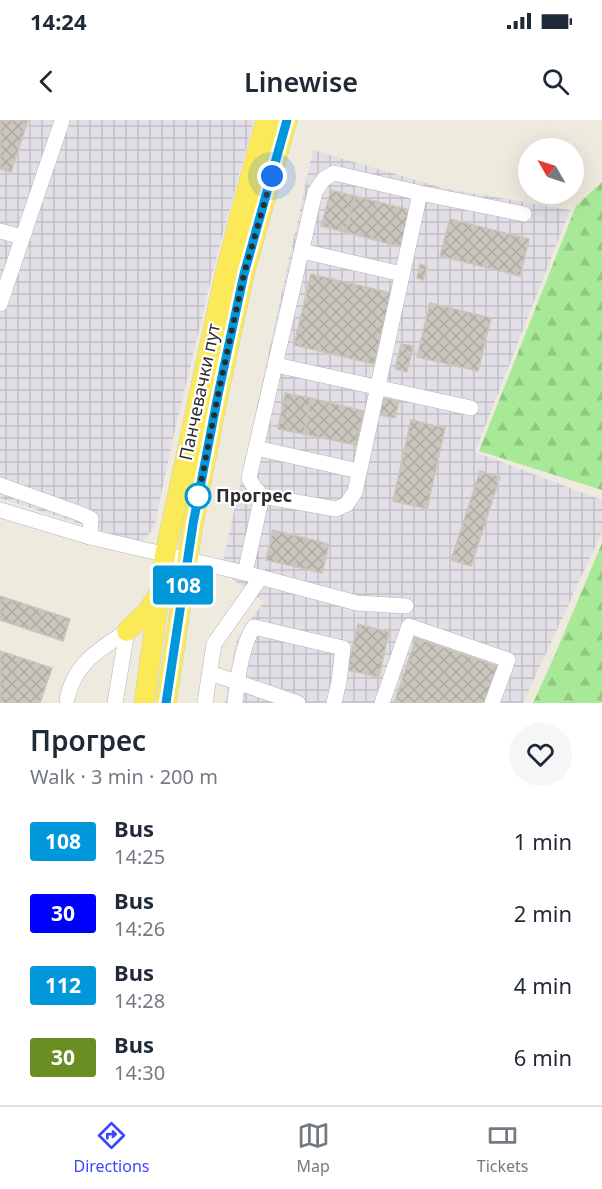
<!DOCTYPE html>
<meta charset="utf-8">
<style>
:root{--surface:#fff;--page:#f6f6f7;--text:#1f2937;--muted:#747a83;--line:#e0e1e3;--accent:#3b47ff}
body{margin:0;font-family:"Noto Sans",sans-serif;background:var(--page);color:var(--text);height:100vh;display:flex;flex-direction:column;font-size:22px;white-space:nowrap}
*{box-sizing:border-box;margin:0}
p{font-size:20px;color:var(--muted)}
.icon{flex:none;width:33px;height:33px;fill:none;stroke:currentColor;stroke-width:2;stroke-linecap:round;stroke-linejoin:round}
.map{position:relative;height:583px;overflow:hidden}
.details{display:flex;flex-direction:column;background:var(--surface);flex:1}
.details>*{flex:none}
.badge{padding:0 12px;border-radius:4px;font-size:21px;line-height:39px}
.needle{width:39px;rotate:309deg}
.fabs{position:absolute;left:518px;top:18px;display:grid;gap:12px}
.fabs a{display:grid;place-items:center;width:66px;height:66px;border-radius:50%;background:var(--surface);box-shadow:0 6px 24px #0002;font-size:30px}
.you{position:absolute;width:30px;height:30px;margin:-15px;border:4px solid #fff;border-radius:50%;background:#1a73e8;box-shadow:0 0 0 9px #1a73e833}
.map>.badge{position:absolute;translate:-50% -50%;box-shadow:0 0 0 3px #fff}
.round{display:grid;place-items:center;flex:none;width:63px;height:63px;border-radius:32px;background:var(--page)}
.overview{display:flex;align-items:center;justify-content:space-between;height:102px;padding:0 30px}
h1{font-size:28px;font-weight:600;line-height:45px}
ul{padding:0;list-style:none}
li{display:flex;align-items:center;gap:18px;height:72px;padding:0 30px}
li div{flex:1}
li b{display:block;font-size:22px}
li em{font-style:normal}
li .badge{min-width:66px;font-weight:700;text-align:center}
.status{display:flex;justify-content:space-between;align-items:center;height:42px;padding:0 30px;background:var(--surface);direction:ltr}
.status svg{height:16px;fill:currentColor}
header{display:flex;justify-content:space-between;align-items:center;height:78px;padding:0 30px;background:var(--surface);font-size:27px;font-weight:600}
.dock{display:flex;justify-content:space-around;align-items:center;height:84px;border-top:2px solid var(--line);background:var(--surface);font-size:16px;color:var(--muted)}
.dock a{display:grid;justify-items:center;gap:3px}
.dock .active{color:var(--accent)}
.map>svg:first-child{display:block}
.industrial{fill:url(#industrial-grid)}
.forest{fill:url(#forest-firs)}
.building{fill:url(#building-cross-hatch);stroke:#cbc6b7;stroke-width:1.5}
.lines{fill:none;stroke-linecap:round;stroke-linejoin:round}
.minor-casing{stroke:#b2b2c1;stroke-width:16}
.major-casing{stroke:#ccc;stroke-width:21}
.minor{stroke:#fff;stroke-width:15}
.major{stroke:#fbe957;stroke-width:20}
.line-casing{stroke:#fff;stroke-width:14}
.line{stroke:#0098da;stroke-width:9}
.walk{stroke:#2c2c2c;stroke-width:6;stroke-dasharray:0 10.8}
.stop-dot{fill:#fff;stroke:#0098da;stroke-width:3}
.labels{text-anchor:middle;stroke-width:4.5;stroke-linejoin:round;paint-order:stroke}
.street-label{font-size:18px;fill:#2c2c2c;stroke:#fff}
.stop-label{font-size:18px;font-weight:bold;fill:#2c2c2c;stroke:#fff;text-anchor:start}
</style>
<div class="status"><b>14:24</b><svg viewBox="0 0 49 12"><path d="M0 12V9h3v3zM5 12V6h3v6zM10 12V3h3v9zM15 12V0h3v12zM26 1h20v11H26zM47 4h2v5h-2z"/></svg></div>
<header><svg class="icon" aria-label="back" viewBox="0 0 24 24"><path d="M15 5l-7 7 7 7"/></svg>Linewise<svg class="icon" aria-label="search" viewBox="0 0 24 24"><circle cx="10" cy="10" r="6"/><path d="M15 15l6 6"/></svg></header>
<div class="map">
<svg width="602" height="583" viewBox="0 0 602 583">
<defs>
<pattern id="industrial-grid" width="8" height="8" patternUnits="userSpaceOnUse" patternTransform="scale(1.5)"><rect width="8" height="8" fill="#e2dfe7"/><path d="M0 4h8M4 0v8" fill="none" stroke="#c2c0c6"/></pattern>
<pattern id="forest-firs" width="22" height="20" patternUnits="userSpaceOnUse" patternTransform="scale(1.5)"><rect width="22" height="20" fill="#a8e997"/><path d="M5 1l3.5 6h-7zM16 11l3.5 6h-7z" fill="#91c882"/></pattern>
<pattern id="building-cross-hatch" width="8" height="8" patternUnits="userSpaceOnUse" patternTransform="scale(1.5)"><rect width="8" height="8" fill="#cac6bd"/><path d="M0 0l8 8M0 8l8-8" fill="none" stroke="#aeaaa3"/></pattern>
</defs>
<rect width="100%" height="100%" fill="#efeade"/>
<g class="industrial">
<path d="M0,0H254L214,147L174,314L154,408L143,421L127,419L0,378Z"/>
<path d="M313,30L443,68L570,90L475,332L602,380V412L523,583H225L237,518L264,482L221,451Z"/>
</g>
<g class="forest">
<path d="M602,62V370L479,331L576,86Z"/>
<path d="M602,423V583H533L554,537Z"/>
</g>
<g class="building">
<path d="M0,0H28L11,52L0,49Z"/>
<path d="M331,70L355,76L345,112L321,106Z"/>
<path d="M355,76L410,90L401,127L345,112Z"/>
<path d="M450,99L529,119L520,156L440,136Z"/>
<path d="M420,144L427,146L423,160L417,158Z"/>
<path d="M311,154L391,173L374,244L294,225Z"/>
<path d="M430,183L491,198L478,251L417,237Z"/>
<path d="M401,224L413,226L407,252L395,249Z"/>
<path d="M285,273L311,278L304,314L278,309Z"/>
<path d="M311,278L364,291L356,325L304,314Z"/>
<path d="M382,278L399,281L395,298L378,295Z"/>
<path d="M411,300L445,308L427,389L393,381Z"/>
<path d="M480,351L500,357L471,446L451,440Z"/>
<path d="M273,410L329,424L322,453L266,440Z"/>
<path d="M0,476L70,499L63,521L0,500Z"/>
<path d="M358,504L389,512L379,557L347,550Z"/>
<path d="M416,518L497,546L484,583H394Z"/>
<path d="M0,531L52,548L40,583H0Z"/>
</g>
<g class="lines">
<defs>
<g id="minor">
<path d="M420,73L355,372L347,384L336,389L262,376L254,367L249,358L315,72L324,59L334,53L420,73L524,94"/>
<path d="M0,111L22,117"/>
<path d="M302,131L402,154"/>
<path d="M0,184L62,1"/>
<path d="M276,245L471,288"/>
<path d="M256,328L359,351"/>
<path d="M0,365L81,394L91,399L90,417"/>
<path d="M0,390L90,417L245,453L357,483L406,486"/>
<path d="M245,453L262,376"/>
<path d="M210,553L298,583"/>
<path d="M67,579C75,542 98,531 127,511"/>
<path d="M115,583L127,511"/>
<path d="M205,583L214,524L261,457"/>
<path d="M235,583C237,562 242,524 254,507L343,528L339,562L334,583"/>
<path d="M382,583L409,506L508,540L492,583"/>
</g>
<g id="major">
<path d="M127,511L147,492L158,476"/>
<path d="M144,583L165,435L225,155L240,96L266,0"/>
<path d="M166,583L193,404L218,275L244,154L287,0"/>
</g>
</defs>
<use href="#minor" class="minor-casing"/>
<use href="#major" class="major-casing"/>
<use href="#minor" class="minor"/>
<use href="#major" class="major"/>
</g>
<g class="lines">
<defs>
<path id="line" d="M166,583L193,404L218,275L244,154L287,0"/>
</defs>
<use href="#line" class="line-casing"/>
<use href="#line" class="line"/>
<path class="walk" d="M198,376V378L218,275L244,154L272,56"/>
</g>
<circle class="stop-dot" cx="198" cy="376" r="12"/>
<g class="labels">
<g class="street-label">
<text transform="translate(200 272) rotate(-78)" y="6">Панчевачки пут</text>
</g>
<g class="stop-label">
<text x="216" y="382">Прогрес</text>
</g>
</g>
</svg>
<div class="fabs">
<a><svg class="needle" viewBox="-14 -14 28 28"><path d="M0-13l5 13h-10z" fill="#e53935"/><path d="M0 13l5-13h-10z" fill="#747a83"/></svg></a>
</div>
<div class="you" style="left:272px;top:56px"></div>
<b class="badge" style="left:183px;top:465px;background:#0098da;color:#fff">108</b>
</div>
<section class="details">
<div class="overview"><div><h1>Прогрес</h1><p>Walk · 3 min · 200 m</p></div><a class="round"><svg class="icon" aria-label="heart" viewBox="0 0 24 24"><path d="M12 20l-8-8c-3-5 5-10 8-4 3-6 11-1 8 4z"/></svg></a></div>
<ul>
<li><span class="badge" style="background:#0098da;color:#fff">108</span><div><b>Bus</b><p>14:25</p></div><em>1 min</em></li>
<li><span class="badge" style="background:#00f;color:#fff">30</span><div><b>Bus</b><p>14:26</p></div><em>2 min</em></li>
<li><span class="badge" style="background:#0098da;color:#fff">112</span><div><b>Bus</b><p>14:28</p></div><em>4 min</em></li>
<li><span class="badge" style="background:#6b8e23;color:#fff">30</span><div><b>Bus</b><p>14:30</p></div><em>6 min</em></li>
</ul>
</section>
<nav class="dock">
<a class="active"><svg class="icon" aria-label="directions" viewBox="0 0 24 24"><path d="M12 3l9 9-9 9-9-9zM9 14v-3h6M13 9l2 2-2 2"/></svg>Directions</a>
<a><svg class="icon" aria-label="map" viewBox="0 0 24 24"><path d="M3 6l6-2 6 2 6-2v14l-6 2-6-2-6 2zM9 4v14M15 6v14"/></svg>Map</a>
<a><svg class="icon" aria-label="tickets" viewBox="0 0 24 24"><path d="M3 7h18v10H3zM15 7v10"/></svg>Tickets</a>
</nav>
